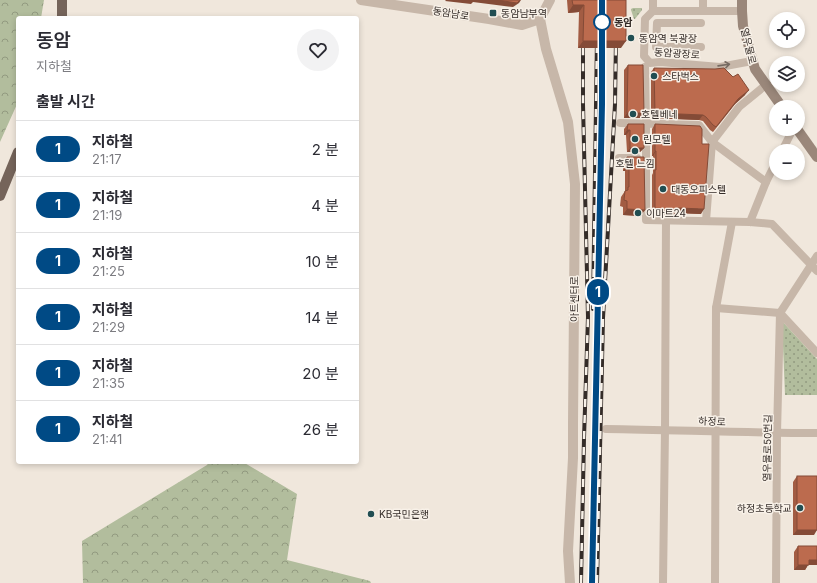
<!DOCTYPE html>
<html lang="ko">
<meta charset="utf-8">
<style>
:root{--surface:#fff;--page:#f2f2f3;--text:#2b2b33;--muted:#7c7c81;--line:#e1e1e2}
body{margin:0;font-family:Inter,"Noto Sans KR",sans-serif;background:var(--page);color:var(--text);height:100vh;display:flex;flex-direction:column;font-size:15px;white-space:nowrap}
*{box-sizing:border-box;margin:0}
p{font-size:13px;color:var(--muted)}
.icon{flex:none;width:22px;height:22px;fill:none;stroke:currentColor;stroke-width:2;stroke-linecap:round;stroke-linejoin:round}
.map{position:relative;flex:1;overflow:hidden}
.panel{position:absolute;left:16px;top:16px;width:343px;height:448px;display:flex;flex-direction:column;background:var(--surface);border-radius:4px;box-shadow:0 2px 6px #0003}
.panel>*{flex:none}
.badge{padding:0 8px;border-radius:13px;font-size:14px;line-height:26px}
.controls{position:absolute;left:769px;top:12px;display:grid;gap:8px}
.controls a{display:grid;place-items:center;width:36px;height:36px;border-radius:50%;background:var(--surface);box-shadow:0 2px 6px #0003;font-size:20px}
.map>.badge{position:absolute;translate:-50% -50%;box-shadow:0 0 0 2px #fff}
h2{padding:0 20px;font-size:15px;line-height:36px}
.round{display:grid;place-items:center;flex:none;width:42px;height:42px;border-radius:21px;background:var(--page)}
.head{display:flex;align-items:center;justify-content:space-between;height:68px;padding:0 20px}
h1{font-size:19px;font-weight:600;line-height:30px}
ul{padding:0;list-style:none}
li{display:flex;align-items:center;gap:12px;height:56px;padding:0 20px;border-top:1px solid var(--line)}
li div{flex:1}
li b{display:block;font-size:15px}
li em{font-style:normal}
li .badge{min-width:44px;font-weight:700;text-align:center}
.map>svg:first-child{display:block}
.grass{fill:url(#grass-dots)}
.forest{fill:url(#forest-crowns)}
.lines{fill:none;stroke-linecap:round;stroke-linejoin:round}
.minor{stroke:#c7b7a9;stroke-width:8}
.tertiary{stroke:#c7b7a9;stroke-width:10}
.secondary{stroke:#9a877a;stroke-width:10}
.primary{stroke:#75645a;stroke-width:10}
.rail-casing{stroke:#342c28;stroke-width:4}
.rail{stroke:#f8f1e8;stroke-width:2.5;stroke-dasharray:8;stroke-linecap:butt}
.wall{fill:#a25c43}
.shaded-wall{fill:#844b37}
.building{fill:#bc6b4e;stroke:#844b37}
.oneway{stroke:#766b62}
.line-casing{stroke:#fff;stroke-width:9}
.line{stroke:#004a85;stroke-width:6}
.poi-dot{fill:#214e52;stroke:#f8f1e8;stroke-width:1.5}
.stop-dot{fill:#fff;stroke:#004a85;stroke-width:2}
.labels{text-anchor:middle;stroke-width:3;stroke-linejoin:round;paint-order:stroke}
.street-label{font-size:10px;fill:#342c28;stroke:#f8f1e8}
.poi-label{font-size:10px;fill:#342c28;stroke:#f8f1e8;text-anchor:start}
.stop-label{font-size:10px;font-weight:bold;fill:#342c28;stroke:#f8f1e8;text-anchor:start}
</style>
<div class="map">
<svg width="817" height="583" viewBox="0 0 817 583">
<defs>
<pattern id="grass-dots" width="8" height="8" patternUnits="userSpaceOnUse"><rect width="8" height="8" fill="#b2bd9d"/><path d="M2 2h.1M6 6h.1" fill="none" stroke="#929a80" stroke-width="1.8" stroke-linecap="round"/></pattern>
<pattern id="forest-crowns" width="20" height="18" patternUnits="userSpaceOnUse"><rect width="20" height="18" fill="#b2bd9d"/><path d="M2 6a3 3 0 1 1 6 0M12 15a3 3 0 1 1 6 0" fill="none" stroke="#929a80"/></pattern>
</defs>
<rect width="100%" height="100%" fill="#f0e7dc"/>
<g class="grass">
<path d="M633,8H642V10L635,19H634L631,10V9Z"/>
<path d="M782,321L817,359V395H785Z"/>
</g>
<g class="forest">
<path d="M0,0H44L41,18H18V102L0,142Z"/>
<path d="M209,462H243L297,494L287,560L370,581L371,583H83L82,541L207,465Z"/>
</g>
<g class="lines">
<g class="minor">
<path d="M653,11V0"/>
<path d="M703,11V0"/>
<path d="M742,11H653L645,19L644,56L650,63L660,62L720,67L752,61"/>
<path d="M701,47H656L657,23H701"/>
<path d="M645,67L646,124V220L750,222L772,224L817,271"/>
<path d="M620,123L699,125L712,142L766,182"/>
<path d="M782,151L793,129"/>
<path d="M619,158H637"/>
<path d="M706,221L712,142L739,107L767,84"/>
<path d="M750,222L766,182L776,162"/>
<path d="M716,308L780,313L817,353"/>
<path d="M606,429C677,430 747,433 817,433"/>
<path d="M663,583L665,429L666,221"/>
<path d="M715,583L716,308L732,222"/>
<path d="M776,583L777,433L780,313L817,256"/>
</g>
<g class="tertiary">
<path d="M361,0L489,19L522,25L540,19"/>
<path d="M540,19L546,49L568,122L575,184L573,424V458L568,551L570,583"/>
<path d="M540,19L550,0"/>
</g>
<g class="secondary">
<path d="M742,0V11L743,26L755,69L782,107"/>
<path d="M797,129L817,157"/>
</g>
<g class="primary">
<path d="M62,18V0"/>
<path d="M0,196L18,152"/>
</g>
<defs>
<g id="rail">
<path d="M593,309L597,37"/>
<path d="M581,583L584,438L588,317L583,104V37"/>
<path d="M597,583L603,318L615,104L616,37"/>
</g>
</defs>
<use href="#rail" class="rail-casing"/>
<use href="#rail" class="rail"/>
</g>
<g class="wall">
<path d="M567,0H626L621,48H578L579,12L568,13Z"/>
<path d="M628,65L640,118H624V70Z"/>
<path d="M654,68L745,95L735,104L713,132L710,130L703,121L699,120L651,118V72Z"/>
<path d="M628,124L644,148L640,152H627L626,135H624V129Z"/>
<path d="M655,124L701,214L677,213L675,215H652V175L653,173V156H652V129Z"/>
<path d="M627,157L645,210L640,216L623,215V207L620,206L621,197L625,191V171H623V164Z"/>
<path d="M797,476L814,535H793V482Z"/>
<path d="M798,546H817V565H808L805,570H794V552Z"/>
</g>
<g class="shaded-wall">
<path d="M446,0H521L519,3L513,7L473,2L471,4L445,1Z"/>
<path d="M573,5H584L579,12L568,13Z"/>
<path d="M583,41H626L621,48H578Z"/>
<path d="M749,90L745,95L735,104L713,132L738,99Z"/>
<path d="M627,113H644L640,118H624Z"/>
<path d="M655,113L703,115L699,120L651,118Z"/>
<path d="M627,130H630L626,135H624Z"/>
<path d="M630,148H644L640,152H627Z"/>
<path d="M655,151H656L653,156H652Z"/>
<path d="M627,165H629L625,171H623Z"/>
<path d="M678,208L704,209L701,214L677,213L675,215H652L655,210Z"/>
<path d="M627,209L645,210L640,216L623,215Z"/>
<path d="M797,530H817L814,535H793Z"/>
<path d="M809,560H817V565H808L805,570H794L798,565Z"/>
</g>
<g class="building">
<path d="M497,0H520L517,3Z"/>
<path d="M572,0H626V41H583L584,5H573Z"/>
<path d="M628,65H643L644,113H627Z"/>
<path d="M654,68L715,69L724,68L733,77L738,74L749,90L738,99L716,127L713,125L706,117L703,115L655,113Z"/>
<path d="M628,124H644V148H630V130H627Z"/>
<path d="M655,124L700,126L702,129V144H709L704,209L678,208V210H655V170H656V151H655Z"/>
<path d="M627,157H644L645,210L627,209V201L624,200L625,191L628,190V187H629V165H627Z"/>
<rect x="797" y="476" width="20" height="54"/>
<path d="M798,546H817V560H809V565H798Z"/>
</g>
<defs><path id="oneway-shaft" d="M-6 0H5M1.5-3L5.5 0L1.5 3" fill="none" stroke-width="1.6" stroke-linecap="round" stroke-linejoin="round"/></defs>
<use class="oneway" href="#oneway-shaft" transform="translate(724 65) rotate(-8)"/>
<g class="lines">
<defs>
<path id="line" d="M592,583L602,104V0"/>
</defs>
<use href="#line" class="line-casing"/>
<use href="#line" class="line"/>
</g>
<g class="poi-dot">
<rect x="489" y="9" width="8" height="8" rx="2"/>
<circle cx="631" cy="38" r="4"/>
<circle cx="654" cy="76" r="4"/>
<circle cx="633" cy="114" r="4"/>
<circle cx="635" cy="139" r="4"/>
<circle cx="635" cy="151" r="4"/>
<circle cx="663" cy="189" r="4"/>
<circle cx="638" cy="213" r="4"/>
<circle cx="800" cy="508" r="4"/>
<circle cx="371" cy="514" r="4"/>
</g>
<circle class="stop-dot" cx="602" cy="22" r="8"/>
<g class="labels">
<g class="street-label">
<text transform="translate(451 13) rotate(9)" y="4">동암남로</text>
<text transform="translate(749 46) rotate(76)" y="4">열우물로</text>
<text transform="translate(677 53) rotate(4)" y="4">동암광장로</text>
<text transform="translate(574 299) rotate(-90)" y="4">아트센터로</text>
<text transform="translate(712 421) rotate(2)" y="4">하정로</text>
<text transform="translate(767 448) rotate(-89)" y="4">열우물로50번길</text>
</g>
<g class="poi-label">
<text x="501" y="17">동암남부역</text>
<text x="639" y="42">동암역 북광장</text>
<text x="662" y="80">스타벅스</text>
<text x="641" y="118">호텔베네</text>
<text x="643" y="143">린모텔</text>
<text x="635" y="167" text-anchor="middle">호텔 느낌</text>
<text x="671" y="193">대동오피스텔</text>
<text x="646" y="217">이마트24</text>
<text x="792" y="512" text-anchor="end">하정초등학교</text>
<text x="379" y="518">KB국민은행</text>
</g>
<g class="stop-label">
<text x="614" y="26">동암</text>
</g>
</g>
</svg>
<div class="controls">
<a><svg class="icon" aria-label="locate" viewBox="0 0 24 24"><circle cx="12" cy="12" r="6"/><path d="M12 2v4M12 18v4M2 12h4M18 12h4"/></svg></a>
<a><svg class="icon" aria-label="layers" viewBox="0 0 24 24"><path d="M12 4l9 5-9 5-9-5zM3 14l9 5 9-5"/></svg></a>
<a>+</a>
<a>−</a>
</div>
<b class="badge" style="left:598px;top:292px;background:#004a85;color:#fff">1</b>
<section class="panel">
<div class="head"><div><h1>동암</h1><p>지하철</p></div><a class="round"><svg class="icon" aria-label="heart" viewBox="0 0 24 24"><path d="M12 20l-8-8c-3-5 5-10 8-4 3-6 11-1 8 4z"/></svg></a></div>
<h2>출발 시간</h2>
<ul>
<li><span class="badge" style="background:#004a85;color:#fff">1</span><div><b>지하철</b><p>21:17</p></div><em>2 분</em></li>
<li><span class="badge" style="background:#004a85;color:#fff">1</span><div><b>지하철</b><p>21:19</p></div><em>4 분</em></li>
<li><span class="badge" style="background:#004a85;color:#fff">1</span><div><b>지하철</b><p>21:25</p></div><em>10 분</em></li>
<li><span class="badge" style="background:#004a85;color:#fff">1</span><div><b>지하철</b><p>21:29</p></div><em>14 분</em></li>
<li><span class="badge" style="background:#004a85;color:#fff">1</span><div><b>지하철</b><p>21:35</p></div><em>20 분</em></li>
<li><span class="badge" style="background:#004a85;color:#fff">1</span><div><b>지하철</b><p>21:41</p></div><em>26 분</em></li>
</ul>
</section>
</div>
